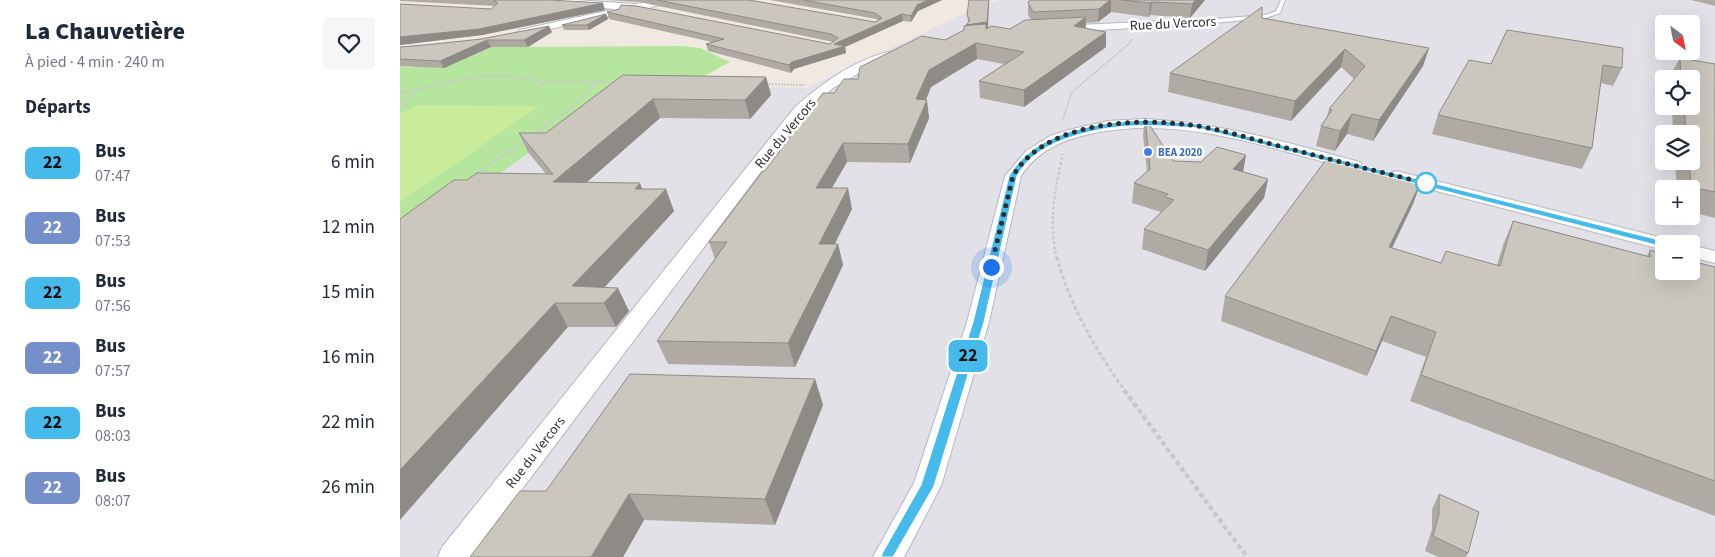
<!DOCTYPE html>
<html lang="fr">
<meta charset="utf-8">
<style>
:root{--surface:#fff;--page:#f6f6f7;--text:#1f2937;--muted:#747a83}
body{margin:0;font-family:"Source Sans 3",sans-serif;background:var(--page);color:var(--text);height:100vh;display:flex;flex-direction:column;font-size:19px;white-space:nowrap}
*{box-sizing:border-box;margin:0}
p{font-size:16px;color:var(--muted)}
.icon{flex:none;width:28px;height:28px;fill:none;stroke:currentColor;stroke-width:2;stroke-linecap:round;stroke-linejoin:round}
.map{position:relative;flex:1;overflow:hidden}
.details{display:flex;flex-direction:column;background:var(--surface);width:400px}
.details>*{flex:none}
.badge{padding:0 10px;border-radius:8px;font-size:18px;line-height:32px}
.needle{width:32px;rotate:148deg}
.buttons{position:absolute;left:1255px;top:15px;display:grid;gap:10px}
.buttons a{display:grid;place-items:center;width:45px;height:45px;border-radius:5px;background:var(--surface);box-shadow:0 5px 20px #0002;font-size:25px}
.you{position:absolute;width:25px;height:25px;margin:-12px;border:4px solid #fff;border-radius:50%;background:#1a73e8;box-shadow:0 0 0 8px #1a73e833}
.map>.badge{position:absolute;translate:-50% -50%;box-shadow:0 0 0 2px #fff}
h2{padding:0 25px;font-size:19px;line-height:45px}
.round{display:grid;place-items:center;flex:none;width:52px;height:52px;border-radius:5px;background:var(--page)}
.headline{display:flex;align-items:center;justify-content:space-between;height:85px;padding:0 25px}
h1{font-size:24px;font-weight:800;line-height:38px}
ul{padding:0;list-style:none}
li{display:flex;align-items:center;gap:15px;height:65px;padding:0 25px}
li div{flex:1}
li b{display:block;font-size:19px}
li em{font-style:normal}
li .badge{min-width:55px;font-weight:700;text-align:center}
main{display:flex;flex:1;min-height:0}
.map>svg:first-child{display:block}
.industrial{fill:#e3e1e8;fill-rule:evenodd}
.green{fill:#b6e59e}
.pitch{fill:#c9ec9a}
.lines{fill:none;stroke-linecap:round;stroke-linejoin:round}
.service-casing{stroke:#b4b7c1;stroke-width:2}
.minor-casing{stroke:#b4b7c1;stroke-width:2}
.path-far3{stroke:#c9c9c9;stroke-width:2;stroke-dasharray:2 1;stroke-linecap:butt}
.path-far2{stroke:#c9c9c9;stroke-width:2.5;stroke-dasharray:3 2;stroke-linecap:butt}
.path-far1{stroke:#c9c9c9;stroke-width:3;stroke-dasharray:4 2.5;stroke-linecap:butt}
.path{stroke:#c9c9c9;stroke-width:4.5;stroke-dasharray:5 3;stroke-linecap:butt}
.service{fill:#fff;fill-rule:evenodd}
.minor{fill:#fff;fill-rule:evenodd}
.wall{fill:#afaba4}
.shaded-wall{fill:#8e8b86}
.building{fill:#cbc7bf;stroke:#8e8b86}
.line{fill:#47baec;stroke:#fff}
.walk{stroke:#2e2e2e;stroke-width:5;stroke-dasharray:0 9}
.shop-dot{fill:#3f7fe0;stroke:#fff;stroke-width:2}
.stop-dot{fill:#fff;stroke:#47baec;stroke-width:2.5}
.labels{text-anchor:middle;stroke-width:5;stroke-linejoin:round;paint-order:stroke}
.far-shop-label{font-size:11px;font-weight:bold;fill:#366cbe;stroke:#fff;text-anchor:start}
.street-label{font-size:14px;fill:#2e2e2e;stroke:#fff}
</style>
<main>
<section class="details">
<div class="headline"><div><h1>La Chauvetière</h1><p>À pied · 4 min · 240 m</p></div><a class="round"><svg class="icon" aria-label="heart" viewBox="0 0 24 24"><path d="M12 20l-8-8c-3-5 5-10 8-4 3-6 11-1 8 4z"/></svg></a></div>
<h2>Départs</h2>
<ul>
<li><span class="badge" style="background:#47baec;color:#111">22</span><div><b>Bus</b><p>07:47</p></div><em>6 min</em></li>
<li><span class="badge" style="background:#748fc9;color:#fff">22</span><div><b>Bus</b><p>07:53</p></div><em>12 min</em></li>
<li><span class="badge" style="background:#47baec;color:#111">22</span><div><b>Bus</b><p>07:56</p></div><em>15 min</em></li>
<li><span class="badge" style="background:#748fc9;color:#fff">22</span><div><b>Bus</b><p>07:57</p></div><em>16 min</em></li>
<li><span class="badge" style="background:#47baec;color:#111">22</span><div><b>Bus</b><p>08:03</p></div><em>22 min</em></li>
<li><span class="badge" style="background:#748fc9;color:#fff">22</span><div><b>Bus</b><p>08:07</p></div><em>26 min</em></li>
</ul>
</section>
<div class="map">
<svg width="1315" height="557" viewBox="0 0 1315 557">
<rect width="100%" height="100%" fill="#efe9e1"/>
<path class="industrial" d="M599,0H1315V557H0V245L225,84L406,88L561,15ZM1264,24H1291V51H1264ZM1264,79H1291V106H1264ZM1264,134H1291V161H1264ZM1264,189H1291V216H1264ZM1264,244H1291V271H1264Z"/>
<path class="green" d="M281,46L300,48L330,62L286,86L225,84L0,245V66L12,67L21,63L72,56L91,47Z"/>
<path class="pitch" d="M17,105L139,106L0,202V114Z"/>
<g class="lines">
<defs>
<path id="service" d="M881,0H885L880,13L866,18L803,24L800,22L803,20L865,15L876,11Z"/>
<g id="minor">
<path d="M128,0H175L236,4L256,0H275L273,2L251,7L250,10H236L123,35L119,34L118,32L119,30L215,9L133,3Z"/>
<path d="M803,19L808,22L807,24L659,32L654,29L659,26Z"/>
<path d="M488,52L492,53L494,56L492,59L466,69L433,88L405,113L71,557H38L42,547L395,107C423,83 452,61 488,52Z"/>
<path d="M744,119C818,122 888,143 960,162L962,165L960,168L954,170C868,148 780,114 690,134C662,140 637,151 621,176L589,322L541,486L504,557H473L514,483L567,322L605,176L626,151L650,136L668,130L708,121Z"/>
<path d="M996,171L1271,240L1273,244H1264V250L990,179L988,176L990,173Z"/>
<path d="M1291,245L1315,251V263L1291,257Z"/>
</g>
</defs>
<use href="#service" class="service-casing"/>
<use href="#minor" class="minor-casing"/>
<g class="path-far3">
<path d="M366,84L405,85"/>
<path d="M136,89L142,85V82"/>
<path d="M0,93L64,79L88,76H110L142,82H217"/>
<path d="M0,104L19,90"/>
<path d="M1,104L8,105"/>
<path d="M663,119L672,92L729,44L732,39"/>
<path d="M133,135L177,104L195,82"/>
<path d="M107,153L126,140"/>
</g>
<g class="path-far2">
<path d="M76,174L109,151"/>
<path d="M657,259C648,223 655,189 663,154"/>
</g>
<path class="path-far1" d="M657,257C670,307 696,350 725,391"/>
<path class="path" d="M724,390L847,557"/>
<use href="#service" class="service"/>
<use href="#minor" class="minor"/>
</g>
<g class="wall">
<path d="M0,0H150L205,10L82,35L0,45V4L91,9L95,6L0,1Z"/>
<path d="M207,0H349L475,22L478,20L476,19L370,0H542L518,11L511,22L503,21L445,47L446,53L394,69L391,73L308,51L306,44L312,42L209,19L207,12L430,44L433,42L239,2Z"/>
<path d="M631,0H805L790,18L750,15L749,17L711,12L698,22L686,23V28L706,47L624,107L580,98L579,81L604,64L577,59L531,87L526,100L529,118L510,163L447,162L432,188L452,209L435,244H438L443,265L395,367L268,364L257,341L315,259L309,242L365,171L434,93L458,79L545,40L564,30L568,22L567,15L588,28L610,29L631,20L628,15V2Z"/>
<path d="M1291,0H1315V6Z"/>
<path d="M206,14L208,19L189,30H164L162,25Z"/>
<path d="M862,18L1029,48L1023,66L973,141L947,134L935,151L916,146L921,126L927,116L929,109L954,79L941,67L891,121L768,92L770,73Z"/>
<path d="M1107,30L1222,68L1213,86L1201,83L1192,148L1182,169L1032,134L1038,115L1091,64Z"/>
<path d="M152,32L128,47H91L44,68L0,66V47L25,45Z"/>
<path d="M1280,58L1315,64V218L1291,212V189H1277L1275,161H1291V134H1273L1272,106H1291V79H1270V76Z"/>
<path d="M223,75L366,77L371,95L350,119L260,118L186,183L242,189L274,211L205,287L229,311L216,327H168L67,180L146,174L128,152L119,133H146Z"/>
<path d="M745,118L773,161L843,172L868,179L864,198L805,271L742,249L744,229L761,212L732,203L734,183L747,172L743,135Z"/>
<path d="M1021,182L1013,204L992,248L1041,263L1097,265L1103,245L1113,221L1247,256L1250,250L1315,267V516L1010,401L1026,357L982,341L967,376L821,321L825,296Z"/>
<path d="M415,379L423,405L375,525L244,520L223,557H70L146,491Z"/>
<path d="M1039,494L1068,553L1066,557H1038L1025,551L1032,529V509Z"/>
</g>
<g class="shaded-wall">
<path d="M528,0H542L518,11L511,22V16L517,5Z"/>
<path d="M589,0L588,29L567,31L566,25Z"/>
<path d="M710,0H711V12L698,22L699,9Z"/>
<path d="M796,0H805L790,18L792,4Z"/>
<path d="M752,2L750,15L749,17L750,3Z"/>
<path d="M203,3L205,10L82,35L0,45V37Z"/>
<path d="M206,14L208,19L189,30L187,25Z"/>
<path d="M502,14L503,21L445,47L446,53L394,69L391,73L389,65L392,62Z"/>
<path d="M686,17L685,32L674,26Z"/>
<path d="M149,26L152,32L128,47L124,40Z"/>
<path d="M706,32V47L624,107V90Z"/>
<path d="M87,40L91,47L44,68L40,61Z"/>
<path d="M576,43L577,59L531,87L518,118L516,99L529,70Z"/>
<path d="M1029,48L1023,66L973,141L979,120Z"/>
<path d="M945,49L941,67L891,121L895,101Z"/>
<path d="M366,77L371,95L350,119L345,100Z"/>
<path d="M253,99L260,118L163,203L153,182Z"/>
<path d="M527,100L529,118L510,163L508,144Z"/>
<path d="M952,114L947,134L935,151L940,131Z"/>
<path d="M443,143L447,162L420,208L416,188Z"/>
<path d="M846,155L843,173L833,169Z"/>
<path d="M868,179L864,198L805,271L808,250Z"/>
<path d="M1021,182L1013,204L981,271L989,247Z"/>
<path d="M240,183L248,205L235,189Z"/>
<path d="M448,188L452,209L424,265L419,244Z"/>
<path d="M266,189L274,211L190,303L172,286Z"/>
<path d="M438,244L443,265L395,367L388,343Z"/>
<path d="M218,288L229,311L216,327L204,303Z"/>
<path d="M155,303L168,327L0,520V470Z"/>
<path d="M991,316L982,341L967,376L976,351Z"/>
<path d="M415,379L423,405L375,525L365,499Z"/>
<path d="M229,494L244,520L223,557H191Z"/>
</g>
<g class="building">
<path d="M93,0H150L203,3L79,29L0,37V4L91,9L98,3Z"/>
<path d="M257,0H349L475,22L482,18L475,13L403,0H528L517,5L511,16L502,14L434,44L445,46L392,62L389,65L306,44L324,39L207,12L219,9L221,5L237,6L430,44L438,38L431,34Z"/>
<path d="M569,0H589L587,22L566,25L570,20L567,15Z"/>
<path d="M631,0H710L699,9L633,12L628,2Z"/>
<path d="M721,0H796L792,4L752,2L750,3Z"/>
<path d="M862,7V18L1029,48L979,120L952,114L940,131L921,126L932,110L929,109L965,66L945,49L895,101L770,73Z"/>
<path d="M206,14L187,25H162Z"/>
<path d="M686,17L674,26L706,32L624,90L579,81L624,52L576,43L529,70L516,99L527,100L508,144L443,143L416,188H448L419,244H438L388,343L257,341L327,242H309L363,171H365L423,93H434L444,79H458L460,67L522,36L545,40L564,30V26L572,25L586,24V29L591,26L610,29L625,20Z"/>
<path d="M149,26L124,40H87L40,61L0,59V47L25,45L81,39Z"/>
<path d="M1107,30L1223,48L1222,68L1203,65L1192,148L1038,115L1069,60L1091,64Z"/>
<path d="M1280,58L1315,64V192L1291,187L1289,161H1291V134H1286L1284,106H1291V79H1281Z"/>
<path d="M223,75L366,77L345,100L253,99L153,182L240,183L235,189H266L172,286L218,288L204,303H155L0,470V219L54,180H67L77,173L153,174L119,133H146Z"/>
<path d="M745,118L773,161L801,162L817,147L846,155L833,169L868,179L808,250L744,229L774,200L765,197L768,194L734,183L750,169Z"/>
<path d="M928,157L1021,182L989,247L1041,263L1046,251L1100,266L1113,221L1250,257V250L1264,254V271H1291V261L1315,267V481L1021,375L1036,332L991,316L976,351L825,296Z"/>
<path d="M230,374L415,379L365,499L229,494L191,557H70L120,491H146Z"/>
<path d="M1039,494L1079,512L1068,553L1033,536L1039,514Z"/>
</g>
<path class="line" d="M748,120L798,124L1267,242L1268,244L1264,247L798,128C750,125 715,122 668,138C647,145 628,156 617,176L584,322L534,486L493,557H481L483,552L521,485L573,322L609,176C636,130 700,122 748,120Z"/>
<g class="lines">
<path class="walk" d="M591,267L613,176C645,120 741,117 797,126C823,130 849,138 875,145C925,158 975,171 1026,183"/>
</g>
<circle class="shop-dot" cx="748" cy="152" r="5"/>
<circle class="stop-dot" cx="1026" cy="183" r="10"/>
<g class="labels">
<g class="far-shop-label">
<text x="758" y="156">BEA 2020</text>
</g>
<g class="street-label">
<text transform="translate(773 23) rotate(-3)" y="5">Rue du Vercors</text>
<text transform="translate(385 133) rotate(-50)" y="5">Rue du Vercors</text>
<text transform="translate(135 452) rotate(-52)" y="5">Rue du Vercors</text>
</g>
</g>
</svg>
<div class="buttons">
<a><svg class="needle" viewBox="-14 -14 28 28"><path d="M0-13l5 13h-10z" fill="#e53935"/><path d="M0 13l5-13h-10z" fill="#747a83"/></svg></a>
<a><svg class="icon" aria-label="locate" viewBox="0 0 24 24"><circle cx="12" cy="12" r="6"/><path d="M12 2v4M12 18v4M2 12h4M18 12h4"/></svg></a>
<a><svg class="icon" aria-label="layers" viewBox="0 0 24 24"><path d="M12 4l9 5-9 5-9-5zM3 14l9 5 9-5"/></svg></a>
<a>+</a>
<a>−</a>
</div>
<div class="you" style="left:591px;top:267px"></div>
<b class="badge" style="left:568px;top:356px;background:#47baec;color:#111">22</b>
</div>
</main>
